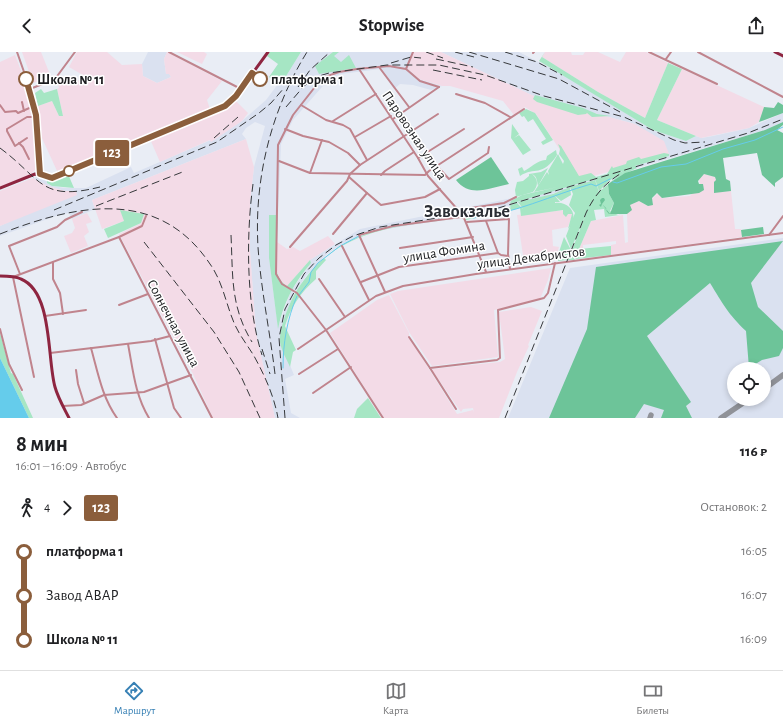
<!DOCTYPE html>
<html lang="ru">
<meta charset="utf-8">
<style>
:root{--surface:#fff;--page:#f2f2f2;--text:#202124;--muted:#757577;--line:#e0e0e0;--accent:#3881b5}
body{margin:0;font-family:"Alegreya Sans",sans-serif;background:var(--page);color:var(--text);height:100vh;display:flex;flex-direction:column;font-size:15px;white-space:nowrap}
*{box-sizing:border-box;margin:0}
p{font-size:13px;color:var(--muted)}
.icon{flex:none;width:22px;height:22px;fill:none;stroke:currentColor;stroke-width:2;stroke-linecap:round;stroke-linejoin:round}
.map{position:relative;height:366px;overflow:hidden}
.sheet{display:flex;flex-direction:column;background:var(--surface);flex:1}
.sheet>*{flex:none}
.badge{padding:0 8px;border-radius:3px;font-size:14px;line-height:26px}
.controls{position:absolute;left:727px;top:310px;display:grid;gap:8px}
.controls a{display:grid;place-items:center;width:44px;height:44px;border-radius:50%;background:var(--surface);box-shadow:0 2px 6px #0003;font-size:20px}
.map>.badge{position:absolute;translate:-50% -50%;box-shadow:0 0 0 2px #fff}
.legs{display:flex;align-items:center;gap:6px;height:44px;padding:0 16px;font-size:13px}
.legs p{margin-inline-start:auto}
.summary{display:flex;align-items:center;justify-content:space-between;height:68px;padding:0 16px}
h1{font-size:22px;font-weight:700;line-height:30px}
ul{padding:0 16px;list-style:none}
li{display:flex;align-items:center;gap:14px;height:44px;font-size:15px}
li i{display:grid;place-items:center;width:6px;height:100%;margin:0 5px;background:currentColor}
li i::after{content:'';width:10px;height:10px;margin:-5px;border:3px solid;border-radius:50%;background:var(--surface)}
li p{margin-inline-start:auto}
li:first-child i{background:linear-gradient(#0000 50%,currentColor 0)}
li:last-child i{background:linear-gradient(currentColor 50%,#0000 0)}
header{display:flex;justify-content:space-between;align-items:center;height:52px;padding:0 16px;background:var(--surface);font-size:18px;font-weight:700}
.tabs{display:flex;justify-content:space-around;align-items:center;height:56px;border-top:1px solid var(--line);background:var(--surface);font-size:11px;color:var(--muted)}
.tabs a{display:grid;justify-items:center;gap:2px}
.tabs .selected{color:var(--accent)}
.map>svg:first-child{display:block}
.built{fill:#dae1f0;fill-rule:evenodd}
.industrial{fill:#f3dbe7}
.green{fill:#a6e6c4}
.forest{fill:#6dc499}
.water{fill:#65cceb}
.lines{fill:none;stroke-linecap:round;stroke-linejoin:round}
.stream{stroke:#65cceb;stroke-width:1}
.taxiway{stroke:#909298;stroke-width:5.5}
.minor{stroke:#c0848d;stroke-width:2}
.major{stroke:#8e2540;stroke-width:3}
.rail{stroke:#36383b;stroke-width:1;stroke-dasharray:8 4;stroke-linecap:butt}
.line-1-casing{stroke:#fff;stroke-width:9}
.line-1{stroke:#8b5e3c;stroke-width:6}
.stop-1-dot{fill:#fff;stroke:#8b5e3c;stroke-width:2}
.labels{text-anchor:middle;stroke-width:3;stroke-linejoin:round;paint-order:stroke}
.stop-label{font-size:14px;font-weight:bold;fill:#1b1c1f;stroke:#fff;text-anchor:start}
.street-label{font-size:14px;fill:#1b1c1f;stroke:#fff}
.district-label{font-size:18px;font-weight:bold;fill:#2a2d33;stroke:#fff}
</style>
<header><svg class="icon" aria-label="back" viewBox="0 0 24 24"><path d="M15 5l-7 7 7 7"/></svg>Stopwise<svg class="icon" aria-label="share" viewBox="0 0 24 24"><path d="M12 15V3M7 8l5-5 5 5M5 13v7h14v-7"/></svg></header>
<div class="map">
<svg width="783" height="366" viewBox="0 0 783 366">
<rect width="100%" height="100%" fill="#e9edf5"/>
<g class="built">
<path d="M148,0H167L164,7L166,22L169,21L171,25L157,31L143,24L142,12Z"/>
<path d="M301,0H413L411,19L419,27L442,34L431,38L413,33L400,32L394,37L380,17L341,22L329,27L293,68L281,92L278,163H269V206L278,275L291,239L311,211L310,208L360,177L513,146H523L669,104V102L635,72L538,46L441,0H519L562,22L653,78L686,89L696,84L702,86L713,84L749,76L783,61V70L765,78L637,116L614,128L610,125L485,161L375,179L342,192L327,202L306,224L294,242L287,259L280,289L294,323L285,327L291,361L300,366H275L256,281L250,199V150L254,115L265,74L255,70L246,76L242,82L246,87L92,148L95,157L72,167L69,161L56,164L0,184V174L75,139H65L48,134L33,126L38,125L47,128V131L52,134L65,136H86L131,115L134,121L211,88L212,89L242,69L266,48L278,32L283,29Z"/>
<path d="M783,186V366H508L570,216ZM734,317H764V347H734Z"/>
</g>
<g class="industrial">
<path d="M22,0H41L51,25L33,31Z"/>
<path d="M77,0H107L122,13L142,12L143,24L157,31L171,25L169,22H166L164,7L167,0L222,29L207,48L210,57L58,121L41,84L38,54L52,49L59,64H63L57,37L59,36L58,33H62L88,26L69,15Z"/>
<path d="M177,0H204L207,2L202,12Z"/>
<path d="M413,0H441L538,46L635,72L664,89L669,102L580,128L536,62L525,55L514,63L503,49L450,34H442L419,27L408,17Z"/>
<path d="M545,0H571L572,3H583L585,0H598L620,10L626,0H646L668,11L645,66L598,40L542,5Z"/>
<path d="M15,3L31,45L35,66L37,116L31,122L0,135V10Z"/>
<path d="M682,17L764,55L759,70L749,76L701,86L657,68Z"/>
<path d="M235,48L248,61L242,69L211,90L210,88L160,110L150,87L228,55Z"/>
<path d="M246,87L254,115L250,150V199L256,281L275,366H213L193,322L119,182L141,171L121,158L124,169L102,177L92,148Z"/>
<path d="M704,122L715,125L716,128L714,140L731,139L735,177H741L742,185L611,203V193L616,192V189L583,193V197H579L591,169L623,163L625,191L628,190L627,162L630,153L639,149L648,154L653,151L652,147L658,141L662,146L690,144L700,132L699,127Z"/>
<path d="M33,126L48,134L65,139H76L77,143L0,174V139Z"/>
<path d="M565,158L573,161L568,175L552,178L553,194L559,195L556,205L524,210L517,163Z"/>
<path d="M87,161L92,170L86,172L89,180L84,184L88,194L71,201L64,184L72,181L75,176L72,167Z"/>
<path d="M328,184L335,192L310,208L287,234L282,230L277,221V190L287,197L293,195L300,199Z"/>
<path d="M551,216L548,228L540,247L494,258L498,305L432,314L409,280L390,242L398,239Z"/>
<path d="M389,243L409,281V285L457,362L473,358L474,361L473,356L463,357L461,360L432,318L433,317L500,310L505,307L499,260L531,255L542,259L528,293L529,294L517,320L499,366H384L330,281L377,248Z"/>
</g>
<g class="green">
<path d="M270,0H301L283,29L278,32L269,25L278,12L267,4Z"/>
<path d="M333,0H339L334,4L341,10L349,3L356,16L319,22L315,14Z"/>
<path d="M545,0L542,5L598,40L645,66L668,11L682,17L657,68L696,84L686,89L653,78L539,9Z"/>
<path d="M41,37L44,41L57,37L63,64H59L52,49L38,54L35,41Z"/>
<path d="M535,43L583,56L597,62L611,64L592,65L587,61L586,62L578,63L537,50L533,47Z"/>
<path d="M526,57L535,61L553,88L543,93L541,90L546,87L533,67L528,70L524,64L522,65L519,61Z"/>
<path d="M512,72L519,82L514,86L519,83L531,98L523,103L511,86Z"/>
<path d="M558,92L561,94L579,124L591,121L596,125L607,122L612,114L613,116L626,112L627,109L639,105L641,107L664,101L669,102V104L635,114L637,116L622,123L608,132L609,142L614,151L610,159L618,163L627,162L605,165L604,157L594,158L596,168L591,169L579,197L611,194V203L576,207L572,203L573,200L572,204L575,208H568L586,162L571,197L566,184L575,161L569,153L573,142L570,135L595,128L599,140L620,122L609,129L599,139L595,127L620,119L624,121L621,119L510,152L511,149L522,143L558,135L534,140L547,120L549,123L548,119L558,102L563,112L564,109L559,102L560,97Z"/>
<path d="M556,98L557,103C542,126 535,114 520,124L518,117L522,115L524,119C529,117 539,107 546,108L547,104Z"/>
<path d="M548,116L538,134C537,129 537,124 532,122C539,128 538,134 533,140L516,145L515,138L517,130L523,129L529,124V122L541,120Z"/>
<path d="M68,122L74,136L52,134L47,131V128H52Z"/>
<path d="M570,135L571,143L561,149L554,143L560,150H555V151C571,149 580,165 568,177L572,162H568L566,165L563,162V158L521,164L520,156L466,168L461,166C411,173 365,174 324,206L326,208L316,219V227C300,241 291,255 285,274L296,298L293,300L290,315C287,308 281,298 280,290C279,276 290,249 297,238C350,155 430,181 510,155L511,157L510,153L517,151L523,157L518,150L553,142Z"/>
<path d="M120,158L144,162L141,171L108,186L104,177L124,169Z"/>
<path d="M269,163H278L276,213C277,223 279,229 287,234L310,208L311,211C294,231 283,251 278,277L269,206Z"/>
<path d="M564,185L571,198L567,208L558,209V203Z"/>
<path d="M0,281L11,321L13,322L33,366H29L0,306Z"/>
<path d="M368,346L381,366H354L357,357Z"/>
</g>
<g class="forest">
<path d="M778,50L783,53V61L759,70L764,55L774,56Z"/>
<path d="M783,70V73L777,78L783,81V125L775,131V135L762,123L757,101L723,106L726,127L730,129L731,139L714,141V130L716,128L715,125L704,122L698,129L699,132H703L704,138L699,141L662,146L657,141L652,146L653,153L648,154L639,149L630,153L632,158L627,162H609L604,156L607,159L606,156L602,152L601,155L599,153L601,152L600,148L602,146H604L605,148L602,152L610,162L614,151L609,142L608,132L625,121L765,78Z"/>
<path d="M491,105L509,132C489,136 470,146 456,128Z"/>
<path d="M763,175L764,182L742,185L741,178Z"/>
<path d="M783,189L751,231L758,255L783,279V296L779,304L762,308L749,316L746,279C728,262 723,252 710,231L647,284L691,350L686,354L692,366H661L664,358L644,352L635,366H549L587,277L596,215Z"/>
</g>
<path class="water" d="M0,306L29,366H0Z"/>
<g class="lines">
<g class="stream">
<path d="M613,130L617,131L661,115L686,112L723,97L755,88L783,75"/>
<path d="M473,166C514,162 552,143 591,132L596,134L610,127"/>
<path d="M299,243L309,230L311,220L318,211L340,194L359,184"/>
<path d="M283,316C283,291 287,267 297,244"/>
</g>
<g class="taxiway">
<path d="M764,337L783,323"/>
<path d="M650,366L651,363"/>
<path d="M721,366L749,347"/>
</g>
<g class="minor">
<path d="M17,0L30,37L36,63L40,122"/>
<path d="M169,0L241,37"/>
<path d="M649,0L717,32"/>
<path d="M698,0L783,45"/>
<path d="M533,1L534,0"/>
<path d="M666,7L671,0"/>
<path d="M379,15L409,55"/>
<path d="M359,17L418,106L428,124L458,158L504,151L516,145"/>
<path d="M406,17L420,29L439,35"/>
<path d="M30,37L55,27L75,0"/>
<path d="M456,42L485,51L510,65"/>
<path d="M22,50L24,59"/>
<path d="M0,53L5,60L16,59L18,61L34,54"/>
<path d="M301,53L326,68L343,73L350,77L367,108"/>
<path d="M393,67L439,35"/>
<path d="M333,69L376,42"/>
<path d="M285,77L303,84L329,90L348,101L360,113"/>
<path d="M355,85L391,64"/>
<path d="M27,86L15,94L7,79V77L27,65H36"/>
<path d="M19,91L23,95L29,107"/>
<path d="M418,106L464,77"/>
<path d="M279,109L310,121L425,123L429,119L524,57"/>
<path d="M437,114L449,127L488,101L489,95"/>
<path d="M310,121L322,88"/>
<path d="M381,123L385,119L414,100"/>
<path d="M349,125L367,141"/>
<path d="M486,169L498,201"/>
<path d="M467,170L509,167L508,202L510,217"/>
<path d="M333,182L367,141L381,153L425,145L440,137"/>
<path d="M769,183L783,164"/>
<path d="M119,185L212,366"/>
<path d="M342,194L369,248"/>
<path d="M290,195L347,129L350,122L360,113L438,62"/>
<path d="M400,196L473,185"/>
<path d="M53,210V227L60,241L63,262"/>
<path d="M20,222L9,194L57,175L65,168L82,160"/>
<path d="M319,227L345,265"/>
<path d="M361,230L399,215L498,201L501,203L508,204"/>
<path d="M385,240L359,183L393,174L461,165L464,166L486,220"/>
<path d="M119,253L148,242"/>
<path d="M45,264L86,258"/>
<path d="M0,277L9,312L22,338"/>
<path d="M409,285L430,316"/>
<path d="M155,287L174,356L181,366"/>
<path d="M128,292C133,318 135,343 149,366"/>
<path d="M91,296C98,321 102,345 117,366"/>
<path d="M298,297L376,244L403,234L476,222L783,181"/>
<path d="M50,301L151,289L170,284"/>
<path d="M76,318L78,332L84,351"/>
<path d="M299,322L338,297"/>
<path d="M34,325L13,225L119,185L142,174L146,164"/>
<path d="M313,341L351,315"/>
<path d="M63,354L81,353L104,343L144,340L191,323"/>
<path d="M456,357L430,316L497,308L500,306L498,258L544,246L548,241L555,211"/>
<path d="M383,366L326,278L297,241L282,232L276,222L278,93L293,63L322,26L339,20L357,17L389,14L406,17L413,0"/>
</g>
<g class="major">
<path d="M775,0L783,4"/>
<path d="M0,136L35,122L55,125L225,54L236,44L268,0"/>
<path d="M0,224C7,224 15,224 21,227C53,240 47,307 55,335C58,346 64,356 69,366"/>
</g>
<g class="rail">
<path d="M426,0L443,6"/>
<path d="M455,0L474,5"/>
<path d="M469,0L559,27L620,60"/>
<path d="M505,0L537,10L562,23"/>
<path d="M436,7L473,15"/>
<path d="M391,11L411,5L421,6"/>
<path d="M433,18L482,28"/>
<path d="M298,35L310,18L330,0"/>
<path d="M286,55L304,34L319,24L329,21L387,13H439L485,23L544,44L624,65L674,88L685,91L705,90"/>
<path d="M214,86L238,65"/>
<path d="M0,96C42,127 40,150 100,135"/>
<path d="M253,132C246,184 246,253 262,303"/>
<path d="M96,154L185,119"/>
<path d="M54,158L217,90L259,61L271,51L284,36"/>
<path d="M0,182C74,153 158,134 210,212C223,230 226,253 235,273C240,284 248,294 254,304C265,324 274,344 278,366"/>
<path d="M231,183C233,223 230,254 252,290"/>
<path d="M144,190L214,280L239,320L260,366"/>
<path d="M262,297L270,322"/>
<path d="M275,322C270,280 261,238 258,195C254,127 271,58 307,0"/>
<path d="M285,366L279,286L285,257L304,222L319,206L336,193L353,184L380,175L495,157L748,81L783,67"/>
<path d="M505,366L586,161C594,144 604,132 620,122"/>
</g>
</g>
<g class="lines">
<defs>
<path id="line-1" d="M26,27L36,63L40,122L52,126L225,54L236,44L252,21L260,27"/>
</defs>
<use href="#line-1" class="line-1-casing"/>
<use href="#line-1" class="line-1"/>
</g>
<g class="stop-1-dot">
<circle cx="26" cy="27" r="7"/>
<circle cx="260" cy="27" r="7"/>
<circle cx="69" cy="119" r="5"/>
</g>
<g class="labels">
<g class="stop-label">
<text x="37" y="32">Школа № 11</text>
<text x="271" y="32">платформа 1</text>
</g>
<g class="street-label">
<text transform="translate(415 83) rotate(56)" y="5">Паровозная улица</text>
<text transform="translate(444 199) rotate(-9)" y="5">улица Фомина</text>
<text transform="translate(531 205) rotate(-7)" y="5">улица Декабристов</text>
<text transform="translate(174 271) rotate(62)" y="5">Солнечная улица</text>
</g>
<g class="district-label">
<text x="467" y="165">Завокзалье</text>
</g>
</g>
</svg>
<div class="controls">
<a><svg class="icon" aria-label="locate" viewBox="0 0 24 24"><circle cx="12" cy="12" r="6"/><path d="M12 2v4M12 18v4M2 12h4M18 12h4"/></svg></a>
</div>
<b class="badge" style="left:112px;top:101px;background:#8b5e3c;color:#fff">123</b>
</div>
<section class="sheet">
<div class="summary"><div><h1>8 мин</h1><p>16:01 – 16:09 · Автобус</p></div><b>116 ₽</b></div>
<div class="legs"><svg class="icon" aria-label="walk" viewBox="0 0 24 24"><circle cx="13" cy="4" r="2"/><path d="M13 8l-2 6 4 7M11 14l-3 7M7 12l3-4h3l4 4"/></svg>4<svg class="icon" aria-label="forward" viewBox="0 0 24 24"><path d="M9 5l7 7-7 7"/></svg><b class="badge" style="background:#8b5e3c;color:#fff">123</b><p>Остановок: 2</p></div>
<ul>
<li><i style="color:#8b5e3c"></i><b>платформа 1</b><p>16:05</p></li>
<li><i style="color:#8b5e3c"></i><span>Завод АВАР</span><p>16:07</p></li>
<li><i style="color:#8b5e3c"></i><b>Школа № 11</b><p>16:09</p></li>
</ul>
</section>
<nav class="tabs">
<a class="selected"><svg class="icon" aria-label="directions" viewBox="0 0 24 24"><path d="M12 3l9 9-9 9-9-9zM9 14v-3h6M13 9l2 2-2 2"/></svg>Маршрут</a>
<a><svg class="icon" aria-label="map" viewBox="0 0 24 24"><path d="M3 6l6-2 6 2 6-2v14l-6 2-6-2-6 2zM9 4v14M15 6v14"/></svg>Карта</a>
<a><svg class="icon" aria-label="tickets" viewBox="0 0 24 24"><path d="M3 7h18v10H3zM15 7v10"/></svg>Билеты</a>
</nav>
